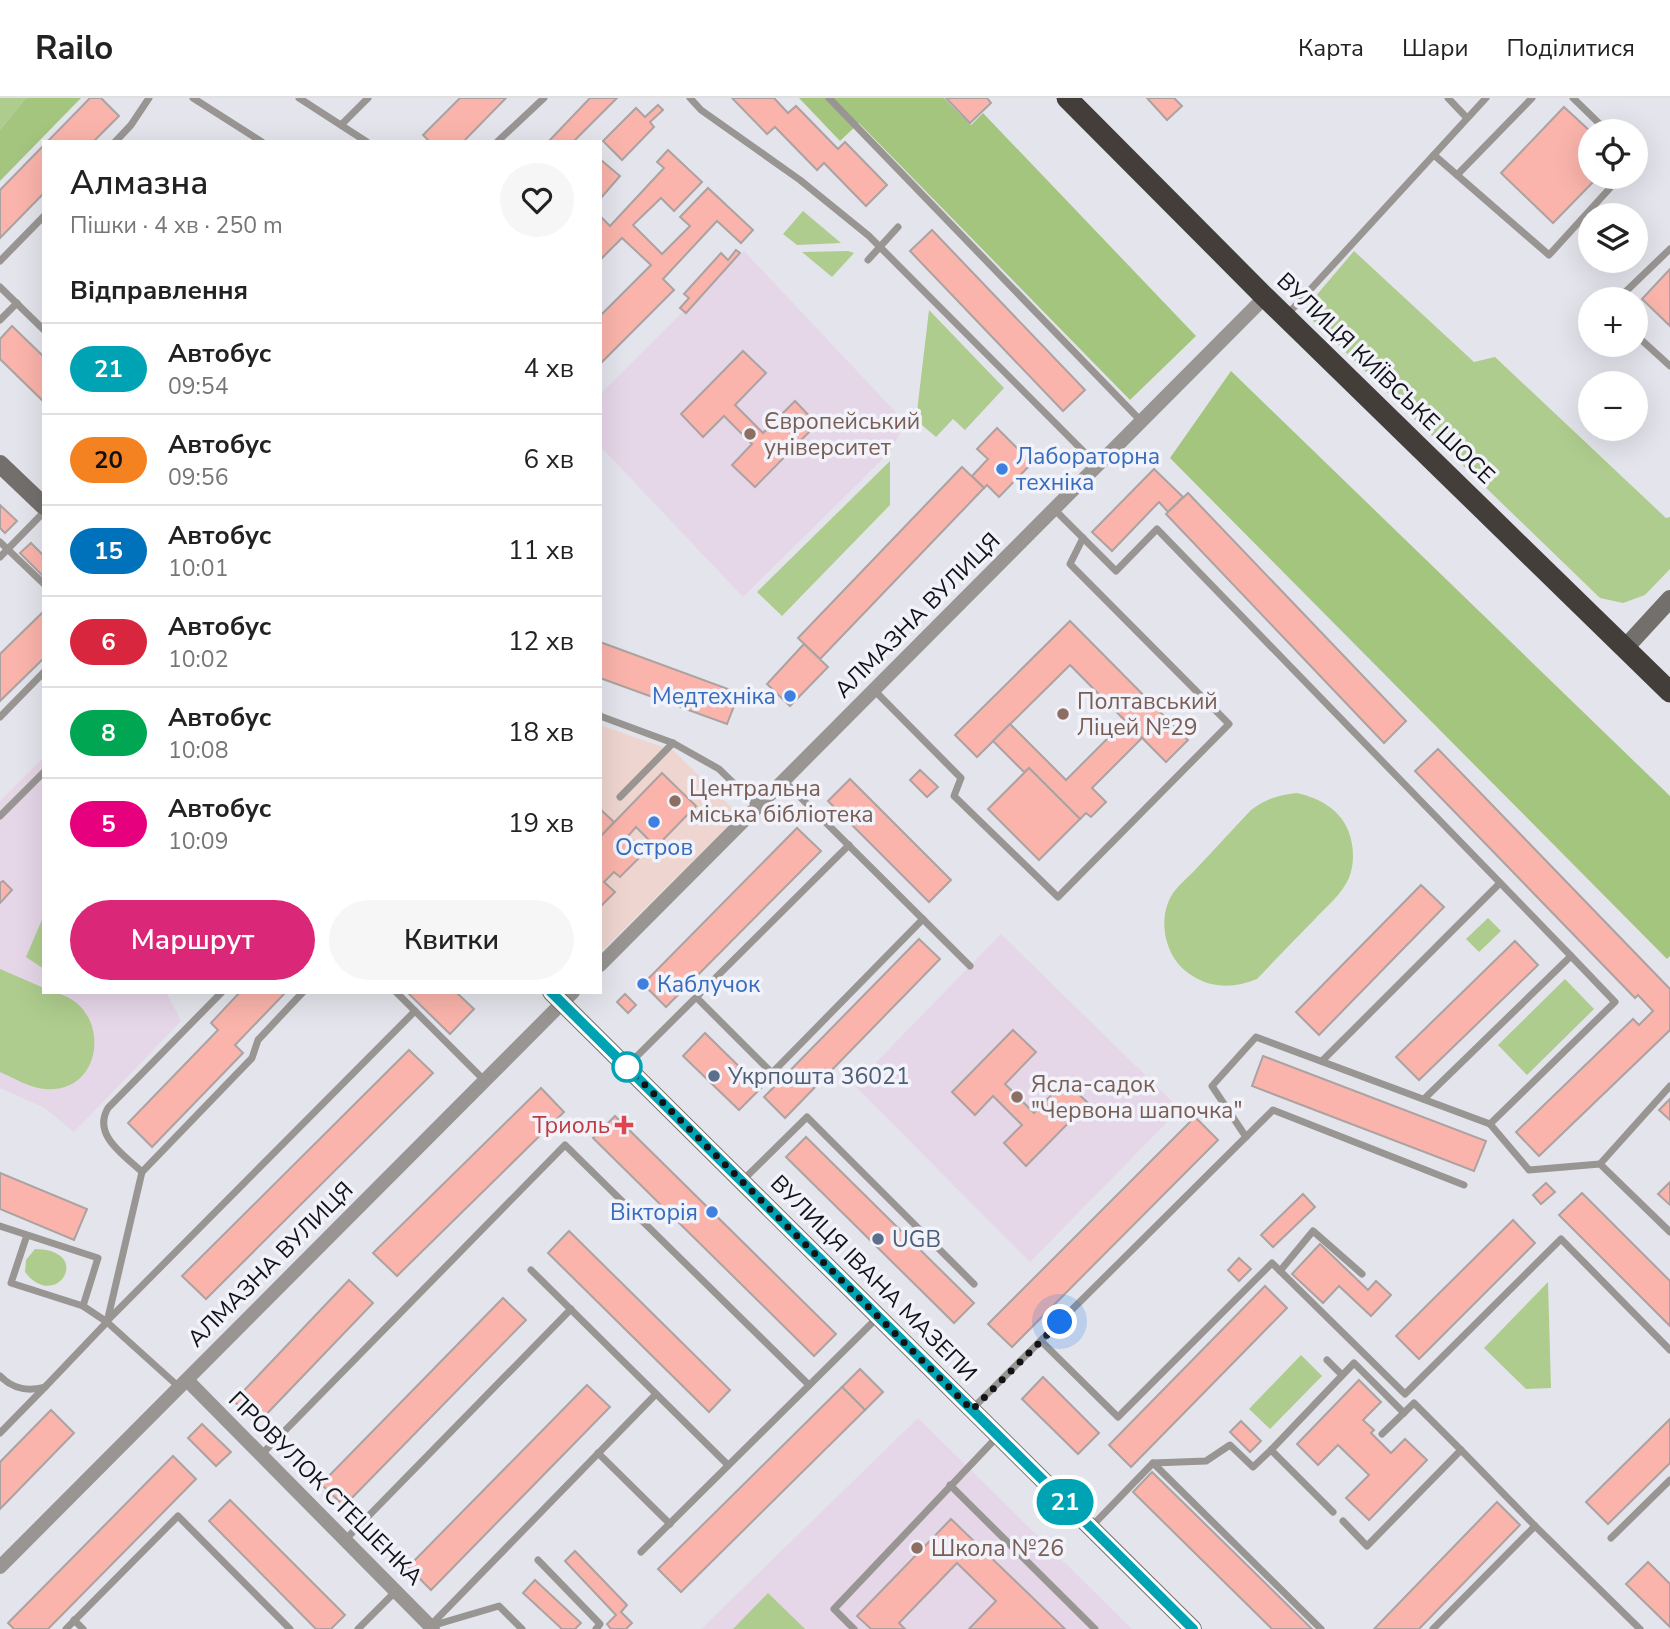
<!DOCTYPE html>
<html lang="uk">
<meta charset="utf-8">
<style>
:root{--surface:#fff;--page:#f6f6f6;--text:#222;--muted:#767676;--line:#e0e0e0;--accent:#db2777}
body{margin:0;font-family:"Nunito Sans",sans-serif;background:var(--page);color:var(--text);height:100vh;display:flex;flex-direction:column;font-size:26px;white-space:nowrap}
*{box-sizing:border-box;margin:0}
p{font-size:23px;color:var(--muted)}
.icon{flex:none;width:38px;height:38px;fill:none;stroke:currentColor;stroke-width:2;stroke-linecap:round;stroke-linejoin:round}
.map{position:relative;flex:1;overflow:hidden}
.panel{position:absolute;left:42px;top:42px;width:560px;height:854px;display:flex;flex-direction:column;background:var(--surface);border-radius:0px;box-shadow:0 7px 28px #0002}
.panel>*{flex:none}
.badge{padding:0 14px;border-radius:23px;font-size:24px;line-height:46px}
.tools{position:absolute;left:1578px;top:21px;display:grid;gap:14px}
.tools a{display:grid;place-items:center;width:70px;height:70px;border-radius:50%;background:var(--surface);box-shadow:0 7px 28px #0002;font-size:35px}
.you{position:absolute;width:35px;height:35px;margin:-18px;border:5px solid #fff;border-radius:50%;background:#1a73e8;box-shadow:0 0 0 10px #1a73e833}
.map>.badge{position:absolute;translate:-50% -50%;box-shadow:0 0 0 4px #fff}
h2{padding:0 28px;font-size:26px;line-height:63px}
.round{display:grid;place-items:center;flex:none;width:74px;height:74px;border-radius:37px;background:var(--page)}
.headline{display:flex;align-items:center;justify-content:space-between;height:119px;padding:0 28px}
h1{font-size:33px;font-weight:600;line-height:52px}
.button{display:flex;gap:14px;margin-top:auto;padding:14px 28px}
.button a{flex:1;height:80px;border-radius:42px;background:var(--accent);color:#fff;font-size:28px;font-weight:600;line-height:80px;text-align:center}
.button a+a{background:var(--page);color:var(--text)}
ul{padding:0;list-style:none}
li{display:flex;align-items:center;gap:21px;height:91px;padding:0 28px;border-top:2px solid var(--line)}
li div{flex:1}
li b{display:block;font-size:26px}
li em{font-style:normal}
li .badge{min-width:77px;font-weight:700;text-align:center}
header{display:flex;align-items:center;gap:42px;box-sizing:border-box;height:98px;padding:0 35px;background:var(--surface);border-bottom:2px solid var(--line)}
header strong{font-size:33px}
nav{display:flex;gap:38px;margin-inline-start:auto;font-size:24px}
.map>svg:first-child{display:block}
.commercial{fill:#efd5cf}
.education{fill:#e5d6e8}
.green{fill:#aecc8d}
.forest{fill:#a3c57d}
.building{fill:#fab4ab;stroke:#aba2a1;stroke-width:2}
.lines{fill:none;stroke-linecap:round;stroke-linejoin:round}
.lane{stroke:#989593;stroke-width:7}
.street{stroke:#989593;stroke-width:14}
.secondary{stroke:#736f6c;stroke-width:18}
.highway{stroke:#433e39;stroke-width:21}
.line-casing{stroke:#fff;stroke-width:16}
.line{stroke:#00a3b4;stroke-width:10}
.walk{stroke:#131316;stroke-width:7;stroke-dasharray:0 12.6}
.education-dot{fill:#8d6e63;stroke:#f2f2fa;stroke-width:2.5}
.shop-dot{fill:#3f7fe0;stroke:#f2f2fa;stroke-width:2.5}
.stop-dot{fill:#fff;stroke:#00a3b4;stroke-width:3.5}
.service-dot{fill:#5c6f8a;stroke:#f2f2fa;stroke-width:2.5}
.health-dot{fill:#e0444e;stroke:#f2f2fa;stroke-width:2.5}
.labels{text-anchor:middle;stroke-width:7;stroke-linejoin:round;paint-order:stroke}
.street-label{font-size:23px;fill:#131316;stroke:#f2f2fa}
.education-label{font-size:23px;fill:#785e54;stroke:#f2f2fa;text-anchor:start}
.shop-label{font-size:23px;fill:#366cbe;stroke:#f2f2fa;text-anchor:start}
.service-label{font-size:23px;fill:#4e5e75;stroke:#f2f2fa;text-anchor:start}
.health-label{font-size:23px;fill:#be3a42;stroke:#f2f2fa;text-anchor:end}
</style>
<header>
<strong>Railo</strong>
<nav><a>Карта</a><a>Шари</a><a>Поділитися</a></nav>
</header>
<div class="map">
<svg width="1670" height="1531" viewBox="0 0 1670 1531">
<rect width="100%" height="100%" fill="#e4e5ec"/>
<path class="commercial" d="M600,627L674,653L739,717L600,855Z"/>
<g class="education">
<path d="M744,153L905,324L891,353L743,499L600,348V296Z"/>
<path d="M44,659V894H166L181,923L74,1034L45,1010L0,990V703Z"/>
<path d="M1001,836L1180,1011L1030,1164L854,987Z"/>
<path d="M918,1320L1132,1531H701Z"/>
</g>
<g class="green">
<path d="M0,0H26L0,32Z"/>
<path d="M803,113L841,145L797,147L783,136Z"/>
<path d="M848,153L854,155L832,179L802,154Z"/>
<path d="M1354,153L1474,264L1495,259L1666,420L1670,419V471L1645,497L1623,505L1600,500L1303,213Z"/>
<path d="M929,212L1004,290L965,332L953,321L936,339L916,322Z"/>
<path d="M890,363V407L782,518L757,494Z"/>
<path d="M1297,695C1318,700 1339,710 1348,732C1354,747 1355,764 1349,780C1342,796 1326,809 1314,822C1295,841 1276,861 1257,881C1235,890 1212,891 1191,877C1165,861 1156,821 1173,795C1179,787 1188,779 1195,772C1214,752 1232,732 1251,712C1266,701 1278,697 1297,695Z"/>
<path d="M44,817V871L26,859Z"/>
<path d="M1488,820L1501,833L1479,854L1466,841Z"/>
<path d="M0,871L44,890V894C111,894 111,996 45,991C30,990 14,980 0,974Z"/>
<path d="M1565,881L1594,911L1527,977L1498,947Z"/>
<path d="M35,1151C95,1152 56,1215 25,1174L26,1162Z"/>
<path d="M1548,1184L1551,1290L1526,1291L1484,1250Z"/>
<path d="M1301,1257L1322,1278L1270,1331L1249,1311Z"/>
<path d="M768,1495L805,1531H733Z"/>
</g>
<g class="forest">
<path d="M26,0H81L0,83V32Z"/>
<path d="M799,0H944L971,27L983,15L1196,238L1130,302L859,25L840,43Z"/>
<path d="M1231,273L1670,698V858L1667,861L1170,360Z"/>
</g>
<g class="building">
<path d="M90,0H101L119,18L93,44H47Z"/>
<path d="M460,0H506L463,44H430L423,37Z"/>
<path d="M590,0H617L573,44H548Z"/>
<path d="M732,0H774L788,15L796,8L838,51L845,44L887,87L866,108L824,65L817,72L775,29L767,36Z"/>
<path d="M946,0H987L991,5L970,25Z"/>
<path d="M1147,0H1174L1182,8L1167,22Z"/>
<path d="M658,7L663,12L650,24L654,29L622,62L603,43L636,10L645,19Z"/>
<path d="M1564,9L1591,34V79H1598L1553,125L1501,75Z"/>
<path d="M44,47V95L0,140V92Z"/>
<path d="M668,52L702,84L674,113L661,100L633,127L662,156L690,128L680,119L708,90L753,132L741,145L717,123L663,181L674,192L600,266V218L651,167L622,140L600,162V118L610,128L664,70L657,64Z"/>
<path d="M601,62L620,78L601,100L600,63Z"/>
<path d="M932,132L1085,292L1063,313L910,153Z"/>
<path d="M736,152L740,155L686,215L680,210L689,200L684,196L721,155L728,162Z"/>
<path d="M1670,171V228L1642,201Z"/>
<path d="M12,228L44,259V304L0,261V241Z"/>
<path d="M743,253L766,275L735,307L763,335L795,303L817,326L755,389L732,367L752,346L724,318L703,339L681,316Z"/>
<path d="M997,330L1032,365L999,399L987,387L984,390L972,378L988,361L977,351Z"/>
<path d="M962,369L984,390L820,561L798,540Z"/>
<path d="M1154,371L1183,399L1168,414L1159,404L1112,453L1092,434Z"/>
<path d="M1188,395L1406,623L1384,645L1166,416Z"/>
<path d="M0,407L17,423L5,435L0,430Z"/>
<path d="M31,445L44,458V479L20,455Z"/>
<path d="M44,513V560L0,603V556Z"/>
<path d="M1070,523L1188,642L1166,664L1070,567L977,659L955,637Z"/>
<path d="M600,544L739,595L727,626L600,580Z"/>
<path d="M804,546L828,569L790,608L767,586Z"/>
<path d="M1125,623L1142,640L1092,690L1106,704L1091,719L1086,715L1080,721L1029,670L1024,674L993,643L1010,626L1066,682Z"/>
<path d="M1438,651L1670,891V932L1539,1058L1516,1034L1633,921L1639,927L1653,913L1638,897L1635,900L1415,673Z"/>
<path d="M1029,670L1080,721L1039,762L988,711Z"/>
<path d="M920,672L938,689L927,699L910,682Z"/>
<path d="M662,675L696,708L656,749L636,729L628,738L645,754L620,779L614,774L604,784L615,794L600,809V739Z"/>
<path d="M850,681L951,782L929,804L828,703Z"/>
<path d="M600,711L614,724L600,739Z"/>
<path d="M797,730L821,753L666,909L643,886Z"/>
<path d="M3,783L12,792L0,805V785Z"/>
<path d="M1421,787L1444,809L1319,937L1296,914Z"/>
<path d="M919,841L940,861L785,1020L764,999Z"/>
<path d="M1515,843L1538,867L1419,982L1396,959Z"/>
<path d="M240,894H286L235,947L243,955L152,1049L128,1025L218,932L211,925Z"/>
<path d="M407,894H456L474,911L450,936Z"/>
<path d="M625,896L636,907L628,915L617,904Z"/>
<path d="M1013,932L1036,954L1005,986L1034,1015L1065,983L1088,1005L1026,1068L1004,1045L1022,1027L993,998L975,1017L952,994Z"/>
<path d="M705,935L761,990L739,1012L683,958Z"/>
<path d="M409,952L433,975L206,1201L182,1178Z"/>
<path d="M1263,958L1486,1043L1474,1073L1252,988Z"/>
<path d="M541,990L564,1014L397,1178L373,1155Z"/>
<path d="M1670,1001V1022L1659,1012Z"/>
<path d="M615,1018L836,1236L814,1258L593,1040Z"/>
<path d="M1195,1019L1218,1042L1012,1249L988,1226Z"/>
<path d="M806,1039L974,1205L954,1225L786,1059Z"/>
<path d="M0,1075L87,1111L74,1142L0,1111Z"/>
<path d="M1670,1084V1107L1658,1096Z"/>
<path d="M1546,1085L1555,1094L1541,1106L1533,1097Z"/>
<path d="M1582,1095L1670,1183V1228L1559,1117Z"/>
<path d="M1303,1096L1315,1109L1273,1149L1261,1137Z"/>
<path d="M1513,1122L1535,1145L1419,1261L1396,1238Z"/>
<path d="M569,1133L730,1292L709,1314L548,1155Z"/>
<path d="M1320,1146L1368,1192L1376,1183L1391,1197L1371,1218L1339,1188L1323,1205L1292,1176Z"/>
<path d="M1239,1160L1251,1171L1239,1183L1228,1172Z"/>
<path d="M349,1182L373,1205L257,1326L234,1303Z"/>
<path d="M1265,1188L1287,1210L1131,1369L1109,1347Z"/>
<path d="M503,1200L526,1222L344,1408L321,1386Z"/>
<path d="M860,1271L883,1294L865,1312L842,1289Z"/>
<path d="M1043,1279L1099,1335L1078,1356L1022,1301Z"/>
<path d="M1359,1282L1381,1304L1363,1322L1374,1332L1371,1335L1391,1355L1405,1341L1427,1362L1369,1422L1346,1400L1369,1377L1338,1347L1318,1367L1297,1346Z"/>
<path d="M587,1287L610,1309L431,1492L408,1469Z"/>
<path d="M842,1289L865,1312L681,1494L658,1471Z"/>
<path d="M51,1312L74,1335L0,1411V1364Z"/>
<path d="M1670,1321V1365L1608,1426L1586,1404Z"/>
<path d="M1241,1323L1261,1343L1250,1354L1230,1334Z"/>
<path d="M202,1326L231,1354L216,1368L188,1340Z"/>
<path d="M173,1358L196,1381L48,1531H14L8,1525Z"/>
<path d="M1152,1374L1201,1422L1312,1531H1272L1133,1394Z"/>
<path d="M230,1402L345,1517L331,1531H316L209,1423Z"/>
<path d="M1497,1404L1520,1427L1419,1531H1374Z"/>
<path d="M951,1421L1065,1531H969L996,1503L957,1465L899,1525L905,1531H871L857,1518Z"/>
<path d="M575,1453L627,1507L621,1514L632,1525L626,1531H611L607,1526L616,1517L565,1463Z"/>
<path d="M1648,1464L1670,1486V1529L1626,1486Z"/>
<path d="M535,1482L581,1525L575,1531H562L523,1495Z"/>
</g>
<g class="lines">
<g class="lane">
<path d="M193,0L262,44"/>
<path d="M299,0L367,44"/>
<path d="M690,0L701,12L800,82L869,138L1097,367"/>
<path d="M829,0L1141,323"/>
<path d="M1448,0L1467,20"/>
<path d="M1573,0L1607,33"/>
<path d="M341,27L368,0"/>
<path d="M115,44L131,27L149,0"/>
<path d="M497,44L544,0"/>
<path d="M1434,57L1549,157L1620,79"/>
<path d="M1457,77L1532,0"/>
<path d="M868,162L898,129"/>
<path d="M0,163L44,118"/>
<path d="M0,189L44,232"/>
<path d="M1618,201L1670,151"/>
<path d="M1286,218L1486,0"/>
<path d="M0,222L17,205"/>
<path d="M1636,237L1670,268"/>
<path d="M1054,411L1116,473L1157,431L1571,858L1424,1001"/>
<path d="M0,444L44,486"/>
<path d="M0,459L44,414"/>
<path d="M874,592L961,680L954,698L1058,799L1229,626L1070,466L1083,440"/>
<path d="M600,618L673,645L719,671L757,708"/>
<path d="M0,619L44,574"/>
<path d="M784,683L970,868"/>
<path d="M620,699L673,645"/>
<path d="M0,718L44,674"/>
<path d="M396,894L484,982"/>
<path d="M697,900L772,975L923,821"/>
<path d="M1322,963L1500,785"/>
<path d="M627,968L849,747"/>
<path d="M1490,1026L1615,904L1571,858"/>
<path d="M1246,1039L1212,988L1256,939L1490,1026L1529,1072L1600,1066L1670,1134"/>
<path d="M1600,1066L1670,988"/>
<path d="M142,1074L252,960L258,942L303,894"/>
<path d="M743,1082L807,1019L974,1186"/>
<path d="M0,1128L98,1160L83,1208L11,1185L27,1137"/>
<path d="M531,1172L728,1367"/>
<path d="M1280,1173L1313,1133L1362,1176"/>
<path d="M83,1208L107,1224L179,1289"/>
<path d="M107,1223L415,913"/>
<path d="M1041,1243L1118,1319L1272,1165L1405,1296L1561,1141L1670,1252"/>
<path d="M1327,1262L1342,1277"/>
<path d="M0,1278C13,1291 27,1294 45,1289L107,1224L142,1074C124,1057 92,1037 108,1010L222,894"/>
<path d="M972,1311L1273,1012L1464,1087"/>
<path d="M0,1335L45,1289"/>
<path d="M1461,1352L1535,1428"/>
<path d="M598,1355L670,1426"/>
<path d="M261,1357L565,1047L809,1287"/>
<path d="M1153,1365L1321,1531"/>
<path d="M950,1387L1095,1531"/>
<path d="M1333,1414L1271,1352L1354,1265L1404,1315"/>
<path d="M1343,1423L1367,1448L1461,1352L1414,1305L1382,1336"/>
<path d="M1091,1429L1153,1365L1206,1363L1230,1347L1253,1369L1271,1352"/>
<path d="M1611,1440L1670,1382"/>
<path d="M345,1442L571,1211"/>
<path d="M641,1454L877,1220"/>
<path d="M538,1462L600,1526L596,1531"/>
<path d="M74,1522L83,1531"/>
<path d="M430,1528L656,1296"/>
<path d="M431,1528L499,1508L522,1531"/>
<path d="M66,1531L178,1418L290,1531"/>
<path d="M358,1531L396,1493"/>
<path d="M854,1531L834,1511L998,1338"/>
<path d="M1433,1531L1535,1428L1640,1531"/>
</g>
<g class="street">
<path d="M600,867L1265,199"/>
<path d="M187,1282L433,1531"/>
<path d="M0,1469L573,894"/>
</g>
<g class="secondary">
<path d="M0,366L44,408"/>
<path d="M1625,550L1670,501"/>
<path d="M551,894L1193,1531"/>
</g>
<path class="highway" d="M1067,0L1265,199L1670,594"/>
</g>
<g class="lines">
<defs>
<path id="line" d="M551,894L1193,1531"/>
</defs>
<use href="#line" class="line-casing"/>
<use href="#line" class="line"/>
<path class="walk" d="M627,969L972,1312L1060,1224"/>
</g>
<g class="education-dot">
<circle cx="750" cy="336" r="7"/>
<circle cx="1063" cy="616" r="7"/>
<circle cx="675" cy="703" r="7"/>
<circle cx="1017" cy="999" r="7"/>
<circle cx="917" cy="1450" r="7"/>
</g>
<g class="shop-dot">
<circle cx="1002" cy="371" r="7"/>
<circle cx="790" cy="598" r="7"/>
<circle cx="654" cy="724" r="7"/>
<circle cx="643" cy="886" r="7"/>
<circle cx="712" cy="1114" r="7"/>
</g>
<circle class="stop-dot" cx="627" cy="969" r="14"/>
<g class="service-dot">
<circle cx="714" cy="978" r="7"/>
<circle cx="878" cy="1141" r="7"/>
</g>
<path class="health-dot" d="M620.5 1016.5h7v7h7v7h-7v7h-7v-7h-7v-7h7z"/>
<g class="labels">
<g class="street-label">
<text transform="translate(1386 280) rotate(44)" y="8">ВУЛИЦЯ КИЇВСЬКЕ ШОСЕ</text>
<text transform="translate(917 517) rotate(-45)" y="8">АЛМАЗНА ВУЛИЦЯ</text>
<text transform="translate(270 1166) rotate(-45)" y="8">АЛМАЗНА ВУЛИЦЯ</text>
<text transform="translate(874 1180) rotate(45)" y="8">ВУЛИЦЯ ІВАНА МАЗЕПИ</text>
<text transform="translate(326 1390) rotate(45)" y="8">ПРОВУЛОК СТЕШЕНКА</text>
</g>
<g class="education-label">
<text x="764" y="331">Європейський<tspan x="764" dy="26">університет</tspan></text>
<text x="1077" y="611">Полтавський<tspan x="1077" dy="26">Ліцей №29</tspan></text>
<text x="689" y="698">Центральна<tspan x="689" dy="26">міська бібліотека</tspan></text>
<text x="1031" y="994">Ясла-садок<tspan x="1031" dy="26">"Червона шапочка"</tspan></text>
<text x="931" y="1458">Школа №26</text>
</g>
<g class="shop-label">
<text x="1016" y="366">Лабораторна<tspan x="1016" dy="26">техніка</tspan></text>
<text x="776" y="606" text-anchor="end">Медтехніка</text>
<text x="654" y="757" text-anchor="middle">Остров</text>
<text x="657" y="894">Каблучок</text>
<text x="698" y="1122" text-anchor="end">Вікторія</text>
</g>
<g class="service-label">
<text x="728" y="986">Укрпошта 36021</text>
<text x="892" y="1149">UGB</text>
</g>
<g class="health-label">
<text x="610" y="1035">Триоль</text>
</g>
</g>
</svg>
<div class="tools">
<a><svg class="icon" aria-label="locate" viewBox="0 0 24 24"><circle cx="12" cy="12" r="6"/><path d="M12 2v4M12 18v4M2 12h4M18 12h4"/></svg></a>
<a><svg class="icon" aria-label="layers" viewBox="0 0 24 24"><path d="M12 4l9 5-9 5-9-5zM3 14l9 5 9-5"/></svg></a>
<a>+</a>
<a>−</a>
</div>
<div class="you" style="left:1060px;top:1224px"></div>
<b class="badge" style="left:1065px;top:1404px;background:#00a3b4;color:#fff">21</b>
<section class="panel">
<div class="headline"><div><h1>Алмазна</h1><p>Пішки · 4 хв · 250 m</p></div><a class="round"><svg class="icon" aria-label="heart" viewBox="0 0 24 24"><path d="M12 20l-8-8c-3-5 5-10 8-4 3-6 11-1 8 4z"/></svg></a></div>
<h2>Відправлення</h2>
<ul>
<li><span class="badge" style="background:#00a3b4;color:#fff">21</span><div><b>Автобус</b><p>09:54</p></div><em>4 хв</em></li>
<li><span class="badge" style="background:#f58220;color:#111">20</span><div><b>Автобус</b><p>09:56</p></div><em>6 хв</em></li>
<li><span class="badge" style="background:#0072bc;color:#fff">15</span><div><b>Автобус</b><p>10:01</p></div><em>11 хв</em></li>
<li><span class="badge" style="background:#d7263d;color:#fff">6</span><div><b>Автобус</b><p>10:02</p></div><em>12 хв</em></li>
<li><span class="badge" style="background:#00a651;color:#fff">8</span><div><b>Автобус</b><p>10:08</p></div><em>18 хв</em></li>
<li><span class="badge" style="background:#e6007e;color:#fff">5</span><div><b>Автобус</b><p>10:09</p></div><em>19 хв</em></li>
</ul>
<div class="button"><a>Маршрут</a><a>Квитки</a></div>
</section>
</div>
